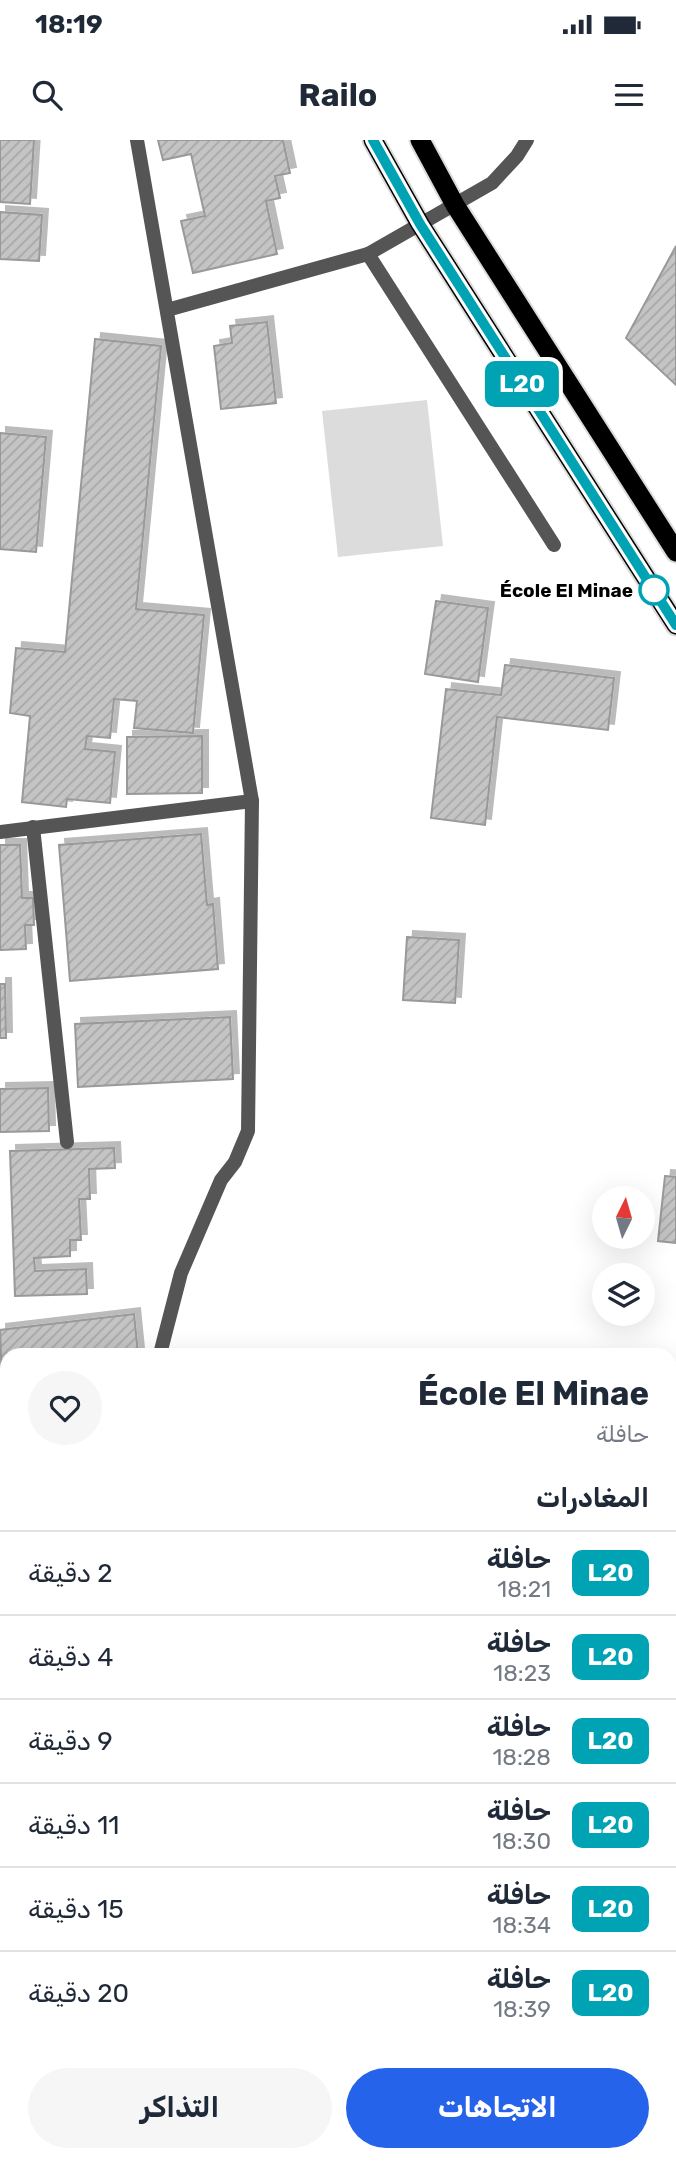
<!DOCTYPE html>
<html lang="ar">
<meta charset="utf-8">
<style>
:root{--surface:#fff;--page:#f6f6f7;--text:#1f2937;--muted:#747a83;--line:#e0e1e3;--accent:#2563eb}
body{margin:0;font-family:Rubik,Vazirmatn,sans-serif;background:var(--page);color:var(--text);direction:rtl;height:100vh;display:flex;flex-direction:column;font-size:26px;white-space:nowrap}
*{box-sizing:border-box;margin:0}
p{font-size:23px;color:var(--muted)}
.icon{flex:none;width:38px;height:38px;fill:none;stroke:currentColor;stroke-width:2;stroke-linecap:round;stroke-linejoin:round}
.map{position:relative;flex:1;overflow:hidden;direction:ltr}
.panel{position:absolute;left:0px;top:1208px;width:677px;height:814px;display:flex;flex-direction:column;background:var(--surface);border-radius:21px 21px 0 0;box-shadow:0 7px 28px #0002;direction:rtl}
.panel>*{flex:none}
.badge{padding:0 14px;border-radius:10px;font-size:24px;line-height:46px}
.needle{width:46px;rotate:5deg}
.buttons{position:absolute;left:592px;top:1046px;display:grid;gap:14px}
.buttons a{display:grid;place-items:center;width:63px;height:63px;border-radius:50%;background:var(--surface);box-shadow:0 7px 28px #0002;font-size:35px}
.map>.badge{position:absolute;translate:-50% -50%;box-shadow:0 0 0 4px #fff}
h2{padding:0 28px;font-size:26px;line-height:63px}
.round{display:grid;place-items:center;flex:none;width:74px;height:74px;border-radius:37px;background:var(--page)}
.overview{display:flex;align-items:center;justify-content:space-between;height:119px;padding:0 28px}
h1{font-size:33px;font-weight:700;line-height:52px}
.primary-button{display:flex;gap:14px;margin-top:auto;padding:14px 28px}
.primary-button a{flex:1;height:80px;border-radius:42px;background:var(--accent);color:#fff;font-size:28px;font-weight:700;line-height:80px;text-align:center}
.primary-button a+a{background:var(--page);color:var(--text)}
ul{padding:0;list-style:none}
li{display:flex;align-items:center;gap:21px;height:84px;padding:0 28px;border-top:2px solid var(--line)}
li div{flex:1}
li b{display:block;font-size:26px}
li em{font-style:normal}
li .badge{min-width:77px;font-weight:700;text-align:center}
.status{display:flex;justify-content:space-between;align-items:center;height:49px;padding:0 35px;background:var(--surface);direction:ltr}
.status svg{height:19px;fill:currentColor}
header{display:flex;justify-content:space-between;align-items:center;height:91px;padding:0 28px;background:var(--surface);font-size:32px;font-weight:700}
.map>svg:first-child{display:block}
.garden{fill:#dcdcdc}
.building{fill:url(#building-hatch);stroke:#999;stroke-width:2;filter:url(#shadow)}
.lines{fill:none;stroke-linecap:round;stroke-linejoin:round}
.trunk-casing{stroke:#dbdbdb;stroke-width:23}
.service{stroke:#555;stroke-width:14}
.minor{stroke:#555;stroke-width:14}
.trunk{stroke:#000;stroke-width:19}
.line-casing{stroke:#fff;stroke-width:16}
.line{stroke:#00a3b4;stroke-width:10}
.stop-dot{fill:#fff;stroke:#00a3b4;stroke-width:3.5}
.labels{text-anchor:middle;stroke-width:6;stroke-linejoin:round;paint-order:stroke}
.stop-label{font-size:19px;font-weight:bold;fill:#000;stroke:#fff;text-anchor:end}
</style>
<div class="status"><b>18:19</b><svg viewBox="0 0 49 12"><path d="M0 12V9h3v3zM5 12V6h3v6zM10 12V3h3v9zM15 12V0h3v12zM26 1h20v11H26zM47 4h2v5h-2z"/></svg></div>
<header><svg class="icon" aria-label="menu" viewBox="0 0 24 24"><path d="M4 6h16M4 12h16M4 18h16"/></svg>Railo<svg class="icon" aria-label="search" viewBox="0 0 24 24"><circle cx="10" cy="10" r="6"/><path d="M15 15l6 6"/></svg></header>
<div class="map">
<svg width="676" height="2021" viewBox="0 0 676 2021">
<defs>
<pattern id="building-hatch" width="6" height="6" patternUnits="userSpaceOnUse" patternTransform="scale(1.75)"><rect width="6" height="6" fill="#c4c4c4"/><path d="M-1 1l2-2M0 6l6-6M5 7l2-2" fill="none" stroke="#a7a7a7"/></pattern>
<filter id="shadow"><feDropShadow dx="6" dy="-6" stdDeviation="0" flood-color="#0004"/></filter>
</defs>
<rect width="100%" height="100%" fill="#fff"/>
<path class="garden" d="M427,260L443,406L338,417L322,271Z"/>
<g class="building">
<path d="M0,0H34L30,64L0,62Z"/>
<path d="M158,0H283L290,33L275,36L280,58L266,61L277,114L193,133L181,81L205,76L191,14L163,20Z"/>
<path d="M0,72L42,75L39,121L0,119Z"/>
<path d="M676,106V245L626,198Z"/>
<path d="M267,182L276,263L221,269L214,206L232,203L230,186Z"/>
<path d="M95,199L161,206L136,469L204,475L193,593L134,588L137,561L114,559L110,598L87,596L85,609L115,612L110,663L67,659L66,667L22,662L30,576L10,573L16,508L65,512Z"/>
<path d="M0,293L46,297L36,412L0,409Z"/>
<path d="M436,461L488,468L478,542L425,534Z"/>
<path d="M505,525L614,538L608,590L497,577L485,685L431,678L446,549L501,555Z"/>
<path d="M202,596V653L127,654V597Z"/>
<path d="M201,694L207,765L213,764L218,829L70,841L59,705Z"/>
<path d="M0,705H20L22,758H33L34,785H25L26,809L0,810Z"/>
<path d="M407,797L459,800L455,863L403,860Z"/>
<path d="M0,844H5L6,898H0Z"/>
<path d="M230,877L233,939L78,947L75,884Z"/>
<path d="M48,948L49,991L0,992V949Z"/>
<path d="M114,1008L115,1028L89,1029L90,1059H79L81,1100H70V1116L34,1118L35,1131L86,1129L87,1154L15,1156L10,1011Z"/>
<path d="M665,1036L676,1037V1103L658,1101Z"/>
<path d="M134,1174L138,1214H7V1243L2,1244L0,1190Z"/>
<path d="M676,1943V1990L672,1991L670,1985V1945Z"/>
<path d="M0,1958H3L4,1998H0Z"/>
<path d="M670,1997L676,2021H600L599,2014H670Z"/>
<path d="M133,2014H277L278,2021H134Z"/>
<path d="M457,2014H497V2021H458Z"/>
<rect x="553" y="2014" width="30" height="7"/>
</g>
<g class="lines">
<defs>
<g id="trunk">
<path d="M373,0L420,84L676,485"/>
<path d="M420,0L455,65L676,412"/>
</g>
</defs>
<use href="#trunk" class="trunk-casing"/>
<g class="service">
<path d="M368,114L554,405"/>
<path d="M670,1933L676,1930"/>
<path d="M423,2014L424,2021"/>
<path d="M593,2014V2021"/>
</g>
<g class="minor">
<path d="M137,0L252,661L248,991L235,1022L221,1040L181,1133L160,1214"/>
<path d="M167,170L368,114L492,43L517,16L527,0"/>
<path d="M33,687L67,1002"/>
<path d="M0,692L252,661"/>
<path d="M670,1481L676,1478"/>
<path d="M0,1641L7,1707"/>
<path d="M53,2014L54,2021"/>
</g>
<use href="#trunk" class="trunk"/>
</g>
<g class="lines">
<defs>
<path id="line" d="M373,0L420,84L676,485"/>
</defs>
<use href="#line" class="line-casing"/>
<use href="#line" class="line"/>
</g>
<circle class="stop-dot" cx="654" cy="450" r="14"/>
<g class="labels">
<g class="stop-label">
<text x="633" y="457">École El Minae</text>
</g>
</g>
</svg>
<div class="buttons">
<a><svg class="needle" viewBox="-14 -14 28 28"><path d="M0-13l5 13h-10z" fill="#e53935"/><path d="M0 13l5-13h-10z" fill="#747a83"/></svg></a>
<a><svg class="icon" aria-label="layers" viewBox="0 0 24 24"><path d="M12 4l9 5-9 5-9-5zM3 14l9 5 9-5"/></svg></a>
</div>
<b class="badge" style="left:522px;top:244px;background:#00a3b4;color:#fff">L20</b>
<section class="panel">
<div class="overview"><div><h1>École El Minae</h1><p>حافلة</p></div><a class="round"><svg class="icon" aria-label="heart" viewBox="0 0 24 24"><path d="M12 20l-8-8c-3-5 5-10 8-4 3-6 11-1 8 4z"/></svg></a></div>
<h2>المغادرات</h2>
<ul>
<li><span class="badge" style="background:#00a3b4;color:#fff">L20</span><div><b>حافلة</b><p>18:21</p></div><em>2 دقيقة</em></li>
<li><span class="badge" style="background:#00a3b4;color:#fff">L20</span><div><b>حافلة</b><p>18:23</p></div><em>4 دقيقة</em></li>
<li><span class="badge" style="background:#00a3b4;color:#fff">L20</span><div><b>حافلة</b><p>18:28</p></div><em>9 دقيقة</em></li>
<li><span class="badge" style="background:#00a3b4;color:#fff">L20</span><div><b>حافلة</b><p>18:30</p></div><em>11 دقيقة</em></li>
<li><span class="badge" style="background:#00a3b4;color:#fff">L20</span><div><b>حافلة</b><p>18:34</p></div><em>15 دقيقة</em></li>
<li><span class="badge" style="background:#00a3b4;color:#fff">L20</span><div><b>حافلة</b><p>18:39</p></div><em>20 دقيقة</em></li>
</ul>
<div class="primary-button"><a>الاتجاهات</a><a>التذاكر</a></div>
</section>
</div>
